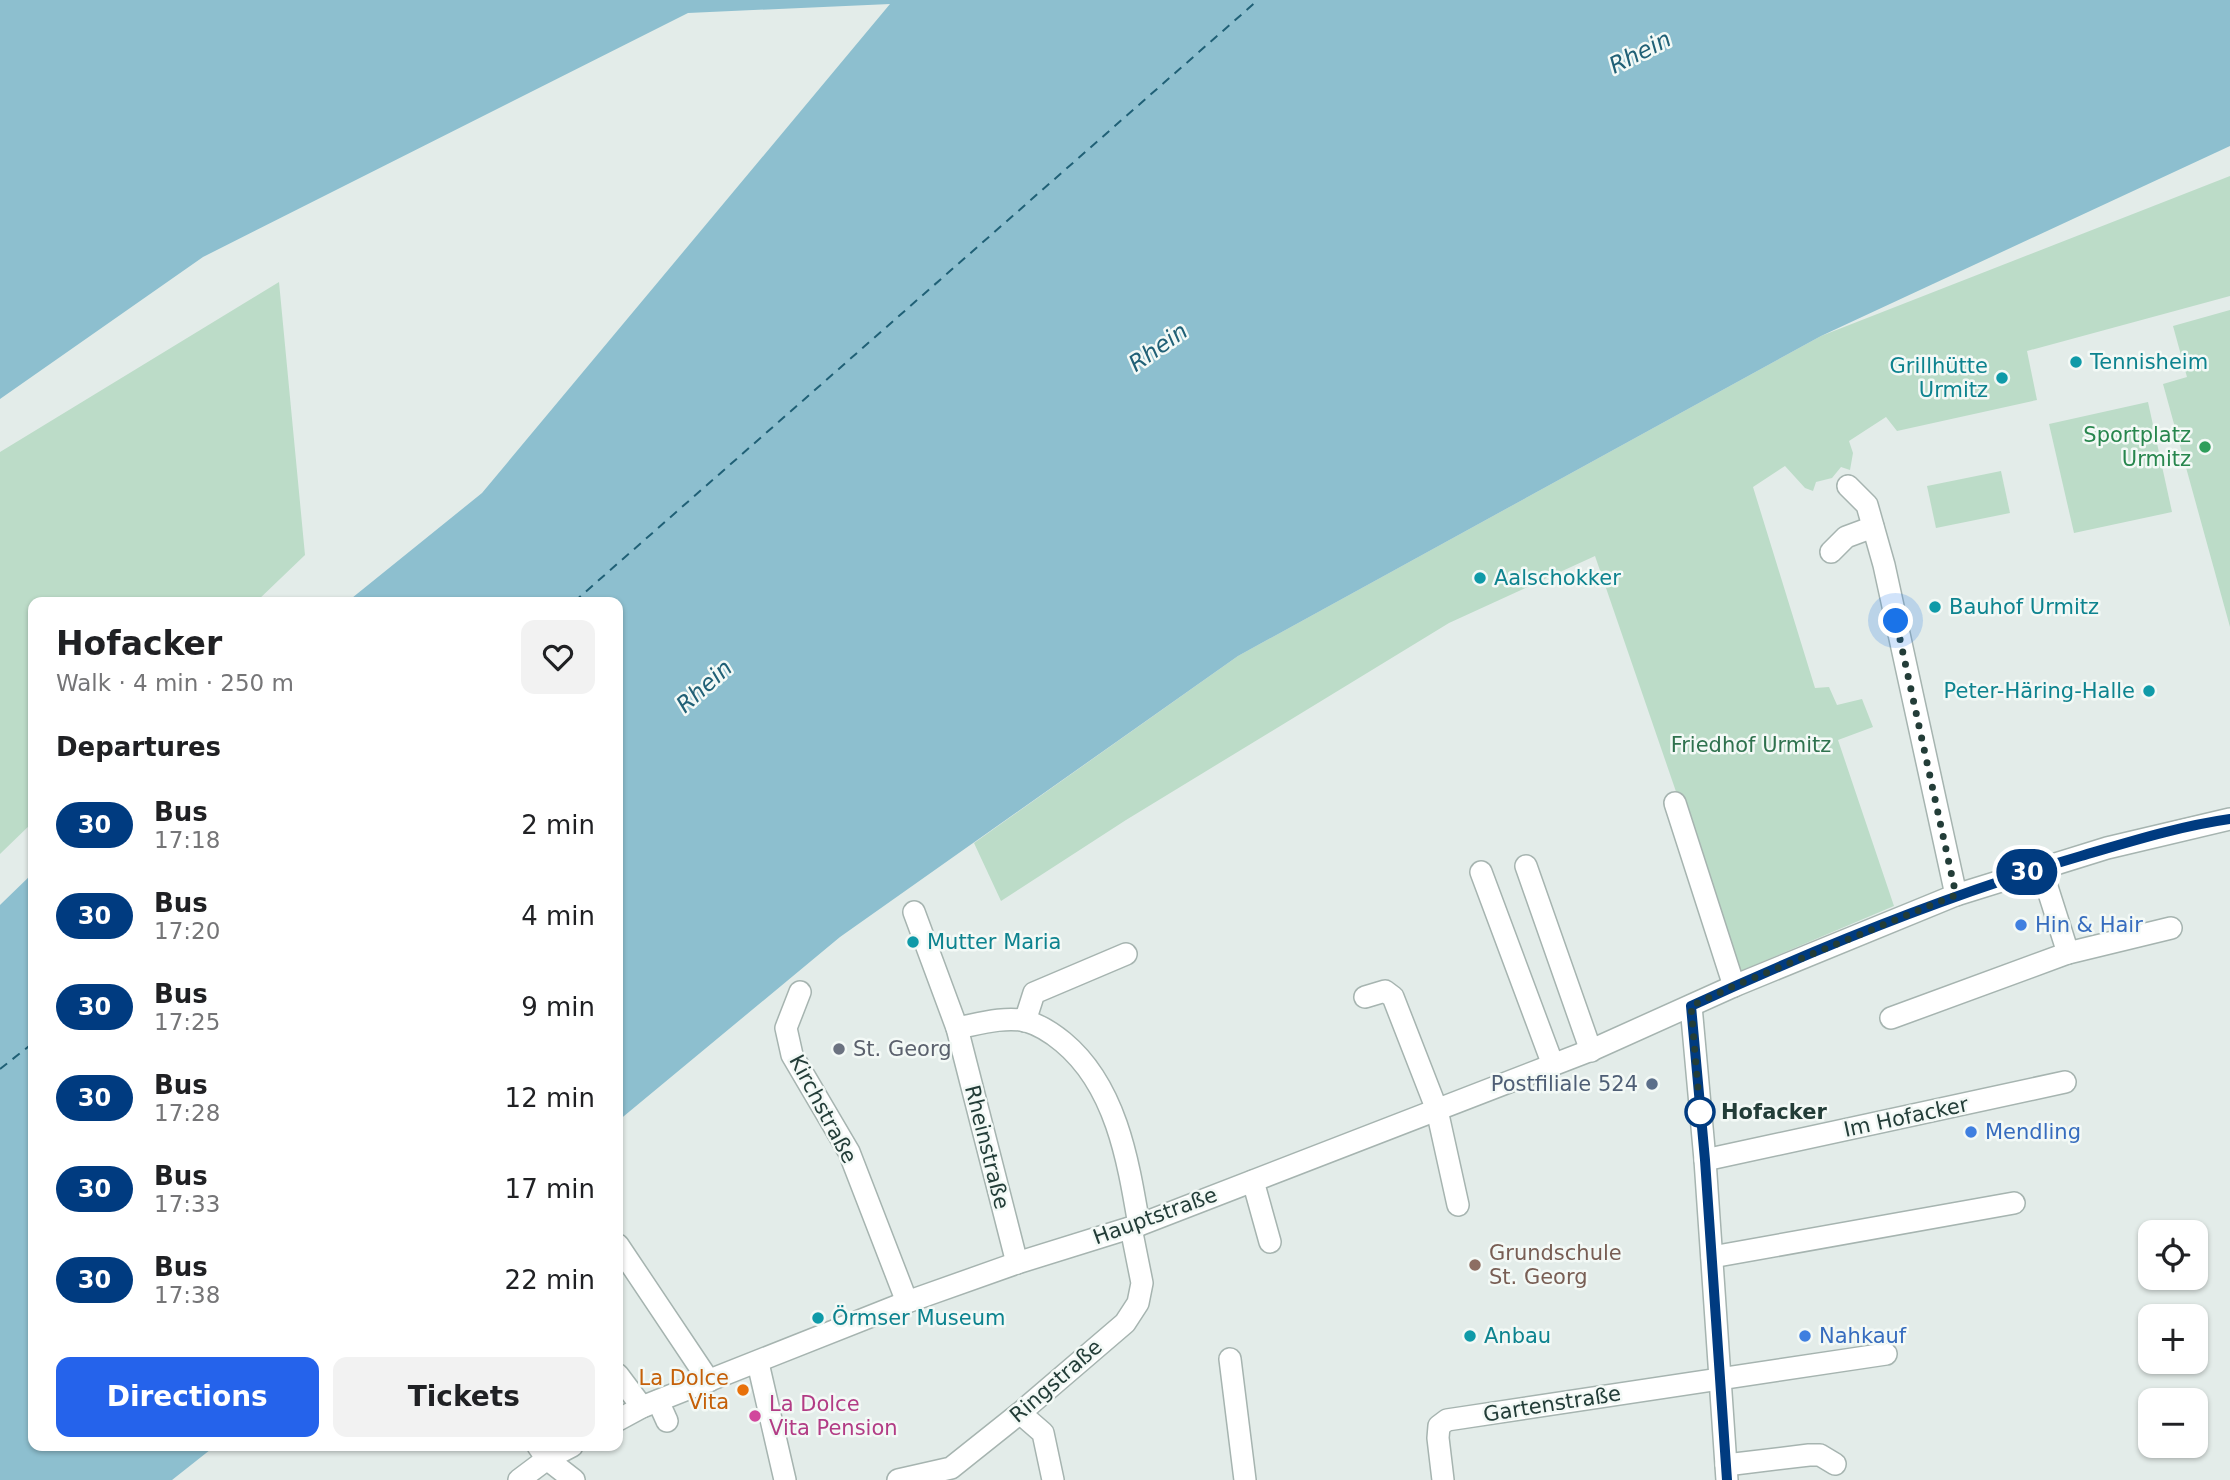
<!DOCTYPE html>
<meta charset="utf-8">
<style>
:root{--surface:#fff;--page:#f2f2f2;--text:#202124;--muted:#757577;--accent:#2563eb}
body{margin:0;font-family:"DejaVu Sans",sans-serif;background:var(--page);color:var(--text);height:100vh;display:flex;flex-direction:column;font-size:26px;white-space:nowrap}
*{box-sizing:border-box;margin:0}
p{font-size:23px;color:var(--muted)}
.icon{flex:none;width:38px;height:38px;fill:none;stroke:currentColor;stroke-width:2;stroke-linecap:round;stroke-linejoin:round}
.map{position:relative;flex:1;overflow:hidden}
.details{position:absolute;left:28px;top:597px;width:595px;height:854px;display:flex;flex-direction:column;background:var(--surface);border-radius:14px;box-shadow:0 2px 5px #0004}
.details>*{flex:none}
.badge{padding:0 14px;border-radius:23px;font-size:24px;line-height:46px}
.buttons{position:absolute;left:2138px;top:1220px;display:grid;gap:14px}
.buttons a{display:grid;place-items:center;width:70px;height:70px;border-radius:14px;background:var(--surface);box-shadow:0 2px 5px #0004;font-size:35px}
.you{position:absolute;width:35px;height:35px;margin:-18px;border:5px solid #fff;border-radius:50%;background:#1a73e8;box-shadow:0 0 0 10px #1a73e833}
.map>.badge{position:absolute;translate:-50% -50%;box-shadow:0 0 0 4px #fff}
h2{padding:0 28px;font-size:26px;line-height:63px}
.round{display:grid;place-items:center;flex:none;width:74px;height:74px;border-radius:14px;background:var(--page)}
.summary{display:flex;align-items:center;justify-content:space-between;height:119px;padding:0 28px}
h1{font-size:33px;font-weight:800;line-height:52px}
.cta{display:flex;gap:14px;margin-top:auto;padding:14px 28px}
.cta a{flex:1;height:80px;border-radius:14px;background:var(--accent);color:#fff;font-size:28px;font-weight:800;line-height:80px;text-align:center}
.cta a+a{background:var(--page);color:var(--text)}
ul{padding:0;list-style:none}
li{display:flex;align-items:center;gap:21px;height:91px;padding:0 28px}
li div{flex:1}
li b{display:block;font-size:26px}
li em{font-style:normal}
li .badge{min-width:77px;font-weight:700;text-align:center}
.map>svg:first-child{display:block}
.green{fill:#bcdcc8}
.water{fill:#8dbfcf}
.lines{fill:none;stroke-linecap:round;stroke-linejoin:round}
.ferry{stroke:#206076;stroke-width:2;stroke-dasharray:9 7;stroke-linecap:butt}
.minor-casing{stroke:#a6b4b0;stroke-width:24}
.minor{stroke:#fff;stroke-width:21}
.line-casing{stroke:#fff;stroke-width:16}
.line{stroke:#003b80;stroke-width:10}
.walk{stroke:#233d38;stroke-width:7;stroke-dasharray:0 12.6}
.culture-dot{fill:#0f9aa8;stroke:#f3f9f6;stroke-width:2.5}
.leisure-dot{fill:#2e9e5b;stroke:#f3f9f6;stroke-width:2.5}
.shop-dot{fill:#3f7fe0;stroke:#f3f9f6;stroke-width:2.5}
.worship-dot{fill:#6b7280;stroke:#f3f9f6;stroke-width:2.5}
.service-dot{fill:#5c6f8a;stroke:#f3f9f6;stroke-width:2.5}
.stop-dot{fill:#fff;stroke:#003b80;stroke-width:3.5}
.education-dot{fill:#8d6e63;stroke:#f3f9f6;stroke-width:2.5}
.food-dot{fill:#e8710a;stroke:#f3f9f6;stroke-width:2.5}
.hotel-dot{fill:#d1479c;stroke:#f3f9f6;stroke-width:2.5}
.labels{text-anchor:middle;stroke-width:5;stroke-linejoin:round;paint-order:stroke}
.culture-label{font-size:21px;fill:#0d838f;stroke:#f3f9f6;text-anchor:start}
.leisure-label{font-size:21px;fill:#27864d;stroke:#f3f9f6;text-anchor:end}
.park-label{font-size:21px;fill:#2f724e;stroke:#f3f9f6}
.shop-label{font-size:21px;fill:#366cbe;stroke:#f3f9f6;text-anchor:start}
.worship-label{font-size:21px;fill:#5b616d;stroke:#f3f9f6;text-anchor:start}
.service-label{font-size:21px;fill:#4e5e75;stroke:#f3f9f6;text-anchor:end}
.street-label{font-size:21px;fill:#233d38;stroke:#f3f9f6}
.stop-label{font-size:21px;font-weight:bold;fill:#233d38;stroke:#f3f9f6;text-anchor:start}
.education-label{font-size:21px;fill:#785e54;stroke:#f3f9f6;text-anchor:start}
.food-label{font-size:21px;fill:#c56008;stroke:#f3f9f6;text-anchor:end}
.hotel-label{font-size:21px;fill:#b23c85;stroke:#f3f9f6;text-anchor:start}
.water-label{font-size:23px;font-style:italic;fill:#206076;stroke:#f3f9f6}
</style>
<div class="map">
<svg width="2230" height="1480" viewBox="0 0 2230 1480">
<rect width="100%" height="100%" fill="#e3ece9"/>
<g class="green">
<path d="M2230,176V296L2027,351L2037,400L1897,431L1886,417L1849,441L1853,453L1850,470L1841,467L1832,478L1816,482L1813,491L1805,488L1785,466L1753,487L1815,688L1829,687L1837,705L1862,699L1873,727L1838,740L1894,906L1738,972L1595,556L1449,623L1126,820L1001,901L974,843L1238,656L1821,336Z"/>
<path d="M279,282L305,555L256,602H33V822L0,854V452Z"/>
<path d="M2230,310V627L2163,384L2187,377L2173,326Z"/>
<path d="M2148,402L2172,512L2074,533L2049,424Z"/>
<path d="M2001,471L2010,513L1936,528L1927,486Z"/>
</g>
<g class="water">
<path d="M0,0H2230V146L1821,336L1238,656L840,937L618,1121V602H347L482,493L890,4L688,13L203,257L0,399Z"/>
<path d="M33,873V1446H215L172,1480H0V905Z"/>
</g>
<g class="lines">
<g class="ferry">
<path d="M574,602L1258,0"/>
<path d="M0,1069L33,1043"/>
</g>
<defs>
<g id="minor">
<path d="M1848,486L1867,505L1884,565L1956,895"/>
<path d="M1831,552L1846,537L1873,527"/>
<path d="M1675,803L1734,986"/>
<path d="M1526,866L1591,1051"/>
<path d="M2041,868L2068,953"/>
<path d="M1481,872L1553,1065"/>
<path d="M914,912L957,1028L1017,1263"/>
<path d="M800,992L786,1028L792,1055L849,1152L907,1302"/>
<path d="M1365,997L1385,991L1393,997L1437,1110L1458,1205"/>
<path d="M1691,1006L1705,1160L1727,1480"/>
<path d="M1891,1018L2068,953L2171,928"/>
<path d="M1025,1021L1034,993L1126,954"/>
<path d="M957,1028C978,1024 1005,1016 1026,1021C1040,1025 1052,1033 1063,1042C1116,1086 1128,1160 1139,1225"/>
<path d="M1705,1160L2065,1082"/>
<path d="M1253,1181L1270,1242"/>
<path d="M618,1245L709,1381"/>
<path d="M1712,1257L2014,1203"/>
<path d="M1230,1359L1245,1480"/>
<path d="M758,1363L785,1480"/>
<path d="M618,1375L642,1407"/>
<path d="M658,1401L667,1421"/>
<path d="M1020,1413L1043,1433L1053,1480"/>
<path d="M618,1420L642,1407L907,1302L1017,1263L1139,1225L1594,1049L1734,986L1956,895L2107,848L2230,819"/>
<path d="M538,1446L547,1459L574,1480"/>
<path d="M1726,1465L1809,1455H1820L1835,1464"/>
<path d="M519,1480L547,1459L572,1446"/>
<path d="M898,1480L951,1468L1020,1413L1125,1323L1138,1303L1142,1283L1131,1228"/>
<path d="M1443,1480L1438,1438L1439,1426L1447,1420L1886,1354"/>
</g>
</defs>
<use href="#minor" class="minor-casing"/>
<use href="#minor" class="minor"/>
</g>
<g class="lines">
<defs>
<path id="line" d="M1727,1480L1705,1160L1691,1006C1817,948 1947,895 2081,856C2129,842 2180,826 2230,819"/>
</defs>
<use href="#line" class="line-casing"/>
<use href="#line" class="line"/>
<path class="walk" d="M1700,1112L1691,1006L1734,986L1956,895L1896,621"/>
</g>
<g class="culture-dot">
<circle cx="2076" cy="362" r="7"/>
<circle cx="2002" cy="378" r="7"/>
<circle cx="1480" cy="578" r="7"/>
<circle cx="1935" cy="607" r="7"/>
<circle cx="2149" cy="691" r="7"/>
<circle cx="913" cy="942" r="7"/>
<circle cx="818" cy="1318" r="7"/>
<circle cx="1470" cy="1336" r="7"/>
</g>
<circle class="leisure-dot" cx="2205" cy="447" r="7"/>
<g class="shop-dot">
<circle cx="2021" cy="925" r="7"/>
<circle cx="1971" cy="1132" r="7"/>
<circle cx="1805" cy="1336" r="7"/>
</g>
<circle class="worship-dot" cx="839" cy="1049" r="7"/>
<circle class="service-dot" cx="1652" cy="1084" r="7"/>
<circle class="stop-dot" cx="1700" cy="1112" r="14"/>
<circle class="education-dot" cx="1475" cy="1265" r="7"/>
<circle class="food-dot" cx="743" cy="1390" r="7"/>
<circle class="hotel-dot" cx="755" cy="1416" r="7"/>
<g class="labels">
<g class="culture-label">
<text x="2090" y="369">Tennisheim</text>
<text x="1988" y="373" text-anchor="end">Grillhütte<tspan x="1988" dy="24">Urmitz</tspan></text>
<text x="1494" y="585">Aalschokker</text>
<text x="1949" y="614">Bauhof Urmitz</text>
<text x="2135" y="698" text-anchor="end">Peter-Häring-Halle</text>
<text x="927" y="949">Mutter Maria</text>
<text x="832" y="1325">Örmser Museum</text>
<text x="1484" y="1343">Anbau</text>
</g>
<g class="leisure-label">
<text x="2191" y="442">Sportplatz<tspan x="2191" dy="24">Urmitz</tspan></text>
</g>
<g class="park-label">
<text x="1751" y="752">Friedhof Urmitz</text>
</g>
<g class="shop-label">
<text x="2035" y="932">Hin &amp; Hair</text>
<text x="1985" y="1139">Mendling</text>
<text x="1819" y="1343">Nahkauf</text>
</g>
<g class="worship-label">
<text x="853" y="1056">St. Georg</text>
</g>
<g class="service-label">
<text x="1638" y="1091">Postfiliale 524</text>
</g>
<g class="street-label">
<text transform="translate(823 1109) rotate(62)" y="7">Kirchstraße</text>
<text transform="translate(1906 1117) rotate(-12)" y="7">Im Hofacker</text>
<text transform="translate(987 1147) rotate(76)" y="7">Rheinstraße</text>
<text transform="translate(1155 1216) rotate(-20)" y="7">Hauptstraße</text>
<text transform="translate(1056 1381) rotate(-41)" y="7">Ringstraße</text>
<text transform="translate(1552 1404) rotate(-9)" y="7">Gartenstraße</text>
</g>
<g class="stop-label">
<text x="1721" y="1119">Hofacker</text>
</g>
<g class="education-label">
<text x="1489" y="1260">Grundschule<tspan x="1489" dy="24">St. Georg</tspan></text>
</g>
<g class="food-label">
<text x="729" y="1385">La Dolce<tspan x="729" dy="24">Vita</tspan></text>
</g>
<g class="hotel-label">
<text x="769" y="1411">La Dolce<tspan x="769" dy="24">Vita Pension</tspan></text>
</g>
<g class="water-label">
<text transform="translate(1640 52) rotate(-27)" y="8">Rhein</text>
<text transform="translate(1158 347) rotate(-35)" y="8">Rhein</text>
<text transform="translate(704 686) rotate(-42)" y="8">Rhein</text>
</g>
</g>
</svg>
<div class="buttons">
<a><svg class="icon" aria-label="locate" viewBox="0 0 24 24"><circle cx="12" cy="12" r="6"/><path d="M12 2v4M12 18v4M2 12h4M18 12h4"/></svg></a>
<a>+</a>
<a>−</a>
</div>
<div class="you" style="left:1896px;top:621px"></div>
<b class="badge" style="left:2027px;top:872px;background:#003b80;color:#fff">30</b>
<section class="details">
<div class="summary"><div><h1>Hofacker</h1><p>Walk · 4 min · 250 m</p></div><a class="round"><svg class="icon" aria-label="heart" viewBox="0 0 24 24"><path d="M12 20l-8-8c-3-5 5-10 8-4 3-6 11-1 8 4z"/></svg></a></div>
<h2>Departures</h2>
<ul>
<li><span class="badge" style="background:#003b80;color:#fff">30</span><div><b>Bus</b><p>17:18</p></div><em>2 min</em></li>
<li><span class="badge" style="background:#003b80;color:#fff">30</span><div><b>Bus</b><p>17:20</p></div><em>4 min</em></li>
<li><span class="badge" style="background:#003b80;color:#fff">30</span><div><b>Bus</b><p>17:25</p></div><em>9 min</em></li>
<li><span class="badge" style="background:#003b80;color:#fff">30</span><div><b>Bus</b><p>17:28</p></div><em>12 min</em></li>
<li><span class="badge" style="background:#003b80;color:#fff">30</span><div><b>Bus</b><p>17:33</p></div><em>17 min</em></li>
<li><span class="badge" style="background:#003b80;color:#fff">30</span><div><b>Bus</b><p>17:38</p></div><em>22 min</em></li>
</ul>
<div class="cta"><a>Directions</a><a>Tickets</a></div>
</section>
</div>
